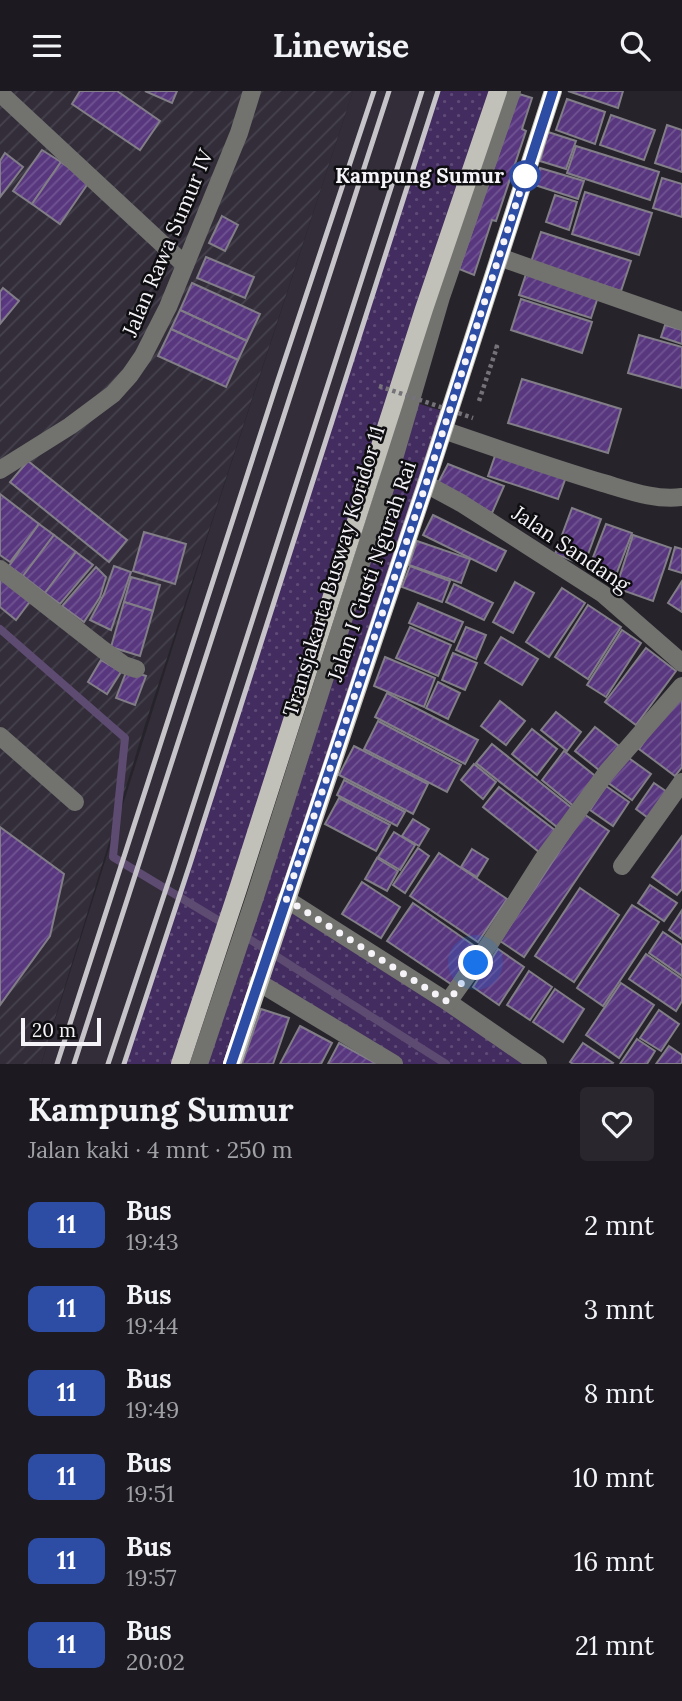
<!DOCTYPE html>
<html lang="id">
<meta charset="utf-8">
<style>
:root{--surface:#1c1a20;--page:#29272d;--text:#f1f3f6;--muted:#a0a1a5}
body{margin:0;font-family:Lora,serif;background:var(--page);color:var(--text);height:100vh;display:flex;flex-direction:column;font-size:26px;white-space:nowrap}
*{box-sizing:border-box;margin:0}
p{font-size:23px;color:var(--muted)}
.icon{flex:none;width:38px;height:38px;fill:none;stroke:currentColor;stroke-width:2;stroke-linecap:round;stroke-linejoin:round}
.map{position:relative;height:973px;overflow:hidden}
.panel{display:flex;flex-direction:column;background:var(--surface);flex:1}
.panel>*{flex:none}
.badge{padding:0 14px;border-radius:10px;font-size:24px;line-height:46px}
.scale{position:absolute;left:21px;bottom:18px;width:80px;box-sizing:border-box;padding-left:7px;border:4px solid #f5f3f8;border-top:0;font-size:19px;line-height:24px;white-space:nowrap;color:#f5f3f8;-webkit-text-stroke:5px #0e0d10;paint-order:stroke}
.you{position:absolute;width:35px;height:35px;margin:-18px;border:5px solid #fff;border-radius:50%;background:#1a73e8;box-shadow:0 0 0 10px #1a73e833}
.map>.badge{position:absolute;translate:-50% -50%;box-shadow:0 0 0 4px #fff}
.round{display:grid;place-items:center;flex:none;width:74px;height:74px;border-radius:7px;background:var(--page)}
.summary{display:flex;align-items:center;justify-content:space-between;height:119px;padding:0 28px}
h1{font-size:33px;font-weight:700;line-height:52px}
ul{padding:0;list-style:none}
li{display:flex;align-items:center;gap:21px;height:84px;padding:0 28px}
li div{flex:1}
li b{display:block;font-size:26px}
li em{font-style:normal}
li .badge{min-width:77px;font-weight:700;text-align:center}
header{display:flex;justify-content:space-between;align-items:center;height:91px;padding:0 28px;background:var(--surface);font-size:32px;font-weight:700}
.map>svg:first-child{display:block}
.built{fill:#322d39}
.industrial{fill:url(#industrial-furrows)}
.grass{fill:url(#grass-dots)}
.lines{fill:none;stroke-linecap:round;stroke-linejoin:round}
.stream{stroke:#5e4b71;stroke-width:8}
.building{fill:url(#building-hatch);stroke:#827e87;stroke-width:2}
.path{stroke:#757379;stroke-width:4.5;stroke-dasharray:3.5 3.5;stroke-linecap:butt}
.minor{stroke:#72726e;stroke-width:18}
.major{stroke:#c1c1b9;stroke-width:18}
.rail{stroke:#c6c4c9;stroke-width:5}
.path-bridge{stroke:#757379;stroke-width:4.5;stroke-dasharray:3.5 3.5;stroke-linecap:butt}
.line-casing{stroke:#fff;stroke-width:16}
.line{stroke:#2d4ca4;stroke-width:10}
.walk{stroke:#f5f3f8;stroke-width:7;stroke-dasharray:0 12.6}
.stop-dot{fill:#fff;stroke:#2d4ca4;stroke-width:3.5}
.labels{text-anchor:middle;stroke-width:5;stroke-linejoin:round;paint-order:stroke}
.stop-label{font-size:21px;font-weight:bold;fill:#f5f3f8;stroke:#0e0d10;text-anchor:end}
.street-label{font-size:21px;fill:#f5f3f8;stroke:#0e0d10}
</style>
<header><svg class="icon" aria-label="menu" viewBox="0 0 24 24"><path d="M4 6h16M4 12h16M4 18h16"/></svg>Linewise<svg class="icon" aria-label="search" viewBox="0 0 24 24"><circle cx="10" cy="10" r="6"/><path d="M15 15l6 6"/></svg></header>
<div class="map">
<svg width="682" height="973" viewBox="0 0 682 973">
<defs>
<pattern id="industrial-furrows" width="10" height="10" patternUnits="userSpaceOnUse" patternTransform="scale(1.75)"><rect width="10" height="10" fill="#322d39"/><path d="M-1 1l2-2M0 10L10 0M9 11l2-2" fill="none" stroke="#46424d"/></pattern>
<pattern id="grass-dots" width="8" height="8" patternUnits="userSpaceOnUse" patternTransform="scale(1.75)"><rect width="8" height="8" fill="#432c5f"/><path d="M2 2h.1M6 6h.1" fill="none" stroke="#5f4b77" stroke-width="1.8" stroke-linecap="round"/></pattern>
<pattern id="building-hatch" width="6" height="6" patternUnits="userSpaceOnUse" patternTransform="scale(1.75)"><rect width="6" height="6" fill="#58377f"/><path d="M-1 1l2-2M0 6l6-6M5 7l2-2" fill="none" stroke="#715492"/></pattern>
</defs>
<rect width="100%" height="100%" fill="#26232a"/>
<path class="built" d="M353,0H438L124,973H41L214,425Z"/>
<path class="industrial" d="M0,0H353L145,634L41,973H0Z"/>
<g class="grass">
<path d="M438,0H498L180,973H125Z"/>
<path d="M410,310L449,322L286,807L536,973H391L258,892L232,973H199Z"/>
</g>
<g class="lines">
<g class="stream">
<path d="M0,538L125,647L113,766L226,834"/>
<path d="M243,844L446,973"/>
</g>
</g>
<g class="building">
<path d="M80,0H117L160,30L140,59L72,13Z"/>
<path d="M145,0H177L172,12Z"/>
<path d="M568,0H623L618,17Z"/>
<path d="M519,3L532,7L522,38L526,40L496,130L492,129L474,184L459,178Z"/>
<path d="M567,8L605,21L595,53L556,39Z"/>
<path d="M611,24L655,39L644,69L600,54Z"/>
<path d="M667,34L682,39V81L655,72Z"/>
<path d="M548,41L576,50L566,78L540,70Z"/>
<path d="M576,55L659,81L650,109L567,82Z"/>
<path d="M42,59L61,71L32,113L13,100Z"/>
<path d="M5,62L23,76L0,106V70Z"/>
<path d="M61,71L89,91L60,133L32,113Z"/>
<path d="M540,77L584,90L578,108L535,94Z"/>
<path d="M662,87L682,93V126L653,117Z"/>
<path d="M585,101L652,122L639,164L572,143Z"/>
<path d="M555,104L577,111L569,139L546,131Z"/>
<path d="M222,125L238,134L225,160L209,152Z"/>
<path d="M541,141L631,170L621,200L531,171Z"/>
<path d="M206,166L254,186L245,207L197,187Z"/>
<path d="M526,183L598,206L591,227L519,204Z"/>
<path d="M192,192L260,223L247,250L180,219Z"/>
<path d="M3,197L19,210L0,233V201Z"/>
<path d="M521,208L592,231L582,262L511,239Z"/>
<path d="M180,219L247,250L238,269L171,238Z"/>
<path d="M665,234L682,239V253L661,246Z"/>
<path d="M171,238L238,269L226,296L158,265Z"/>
<path d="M639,244L682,256V297L628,282Z"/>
<path d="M522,288L621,318L608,362L508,332Z"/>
<path d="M496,362L566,386L558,408L488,385Z"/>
<path d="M28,370L127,449L109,471L10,391Z"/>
<path d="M448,373L504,395L492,422L438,392Z"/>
<path d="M0,403L39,433L10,471L0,464Z"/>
<path d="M572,417L601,428L584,474L555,463Z"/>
<path d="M433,424L506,460L496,480L423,444Z"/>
<path d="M39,433L54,444L23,485L9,475Z"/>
<path d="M606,433L632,442L616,484L590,474Z"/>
<path d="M144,441L186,453L175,493L133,480Z"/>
<path d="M54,444L76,461L45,502L23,485Z"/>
<path d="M633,444L671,457L653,510L616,497Z"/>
<path d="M417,450L470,468L461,492L409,474Z"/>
<path d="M675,456L682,458V482L669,478Z"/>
<path d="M76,461L93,474L60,513L45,502Z"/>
<path d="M114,475L131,481L111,539L90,529L104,503Z"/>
<path d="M410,475L450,490L442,511L402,496Z"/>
<path d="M96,476L106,486L100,506L84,531L62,515Z"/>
<path d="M0,484L31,509L16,529L0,516Z"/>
<path d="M131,486L160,494L153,520L124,511Z"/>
<path d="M682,490V521L668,512Z"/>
<path d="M515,491L534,502L513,542L493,531Z"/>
<path d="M454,493L493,512L484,529L446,511Z"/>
<path d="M562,497L585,512L549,566L526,551Z"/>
<path d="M124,511L153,520L140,565L111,556Z"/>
<path d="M418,512L463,531L454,551L409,532Z"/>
<path d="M588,514L621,536L588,588L555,566Z"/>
<path d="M410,536L451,554L438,585L396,567Z"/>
<path d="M466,536L486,544L476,568L456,559Z"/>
<path d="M622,539L641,552L606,606L587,594Z"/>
<path d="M501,546L538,568L522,594L485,572Z"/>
<path d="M646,557L676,580L636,634L605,611Z"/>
<path d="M453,562L477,572L465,599L442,589Z"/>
<path d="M385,566L435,587L424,616L374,595Z"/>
<path d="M101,569L121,581L107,603L88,591Z"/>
<path d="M127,579L146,585L135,614L116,607Z"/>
<path d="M438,591L460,602L448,628L426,617Z"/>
<path d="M387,602L478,649L465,673L375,626Z"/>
<path d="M677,605L682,608V676L675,685L639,658Z"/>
<path d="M500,610L525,630L506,654L481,635Z"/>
<path d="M556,621L581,641L567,660L541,639Z"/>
<path d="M378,630L461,674L447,701L364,658Z"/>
<path d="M595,636L619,655L599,679L575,660Z"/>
<path d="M532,638L557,658L537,684L512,663Z"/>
<path d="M492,653L572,717L557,736L476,672Z"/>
<path d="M354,655L428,693L413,723L339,684Z"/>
<path d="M564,660L599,688L576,717L542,689Z"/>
<path d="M626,665L651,683L632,709L607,691Z"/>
<path d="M474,673L496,691L483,708L461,689Z"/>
<path d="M344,689L405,721L397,735L337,704Z"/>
<path d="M654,692L670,703L651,729L636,718Z"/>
<path d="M606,695L629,711L613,735L590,719Z"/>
<path d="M499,696L556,740L539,761L483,716Z"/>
<path d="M339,707L390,734L376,760L325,733Z"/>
<path d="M584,723L609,740L524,866L500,850Z"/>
<path d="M413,728L429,738L419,755L402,745Z"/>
<path d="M0,736L64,783L50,845L0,914Z"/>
<path d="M394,741L415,754L400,779L378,766Z"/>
<path d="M682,745V798L677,804L652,786Z"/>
<path d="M418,757L429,765L405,802L393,794Z"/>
<path d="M472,758L488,768L477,786L461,776Z"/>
<path d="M439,762L507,808L478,851L410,805Z"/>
<path d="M377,767L398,780L387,800L365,788Z"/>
<path d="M362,791L400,816L381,847L342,823Z"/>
<path d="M650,794L677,812L664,830L638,812Z"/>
<path d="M580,797L619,824L574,891L535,865Z"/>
<path d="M413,812L476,856L451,893L387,850Z"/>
<path d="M632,814L659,831L603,915L577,897Z"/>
<path d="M682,819V848L669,839Z"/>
<path d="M663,841L682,854V885L649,862Z"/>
<path d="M498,858L524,876L499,914L473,896Z"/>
<path d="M646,863L682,888V910L676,920L629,888Z"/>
<path d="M529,880L552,896L530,929L507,914Z"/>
<path d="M621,892L654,914L619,967L586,944Z"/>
<path d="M555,898L584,918L563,951L533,931Z"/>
<path d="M261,918L289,927L273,973H242Z"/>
<path d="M659,919L679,933L661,960L640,947Z"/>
<path d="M300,935L332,952L321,973H280Z"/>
<path d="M637,948L655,960L647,973H620Z"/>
<path d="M339,952L377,973H328Z"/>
<path d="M583,952L613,972L612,973H573L570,971Z"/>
<path d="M669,955L682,964V973H656Z"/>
</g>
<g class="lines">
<path class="path" d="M479,310L497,256L493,255"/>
<g class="minor">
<path d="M0,2L185,174"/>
<path d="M499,166L682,230"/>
<path d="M443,339C496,357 549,376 603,392C627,399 656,410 682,406"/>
<path d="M0,379L70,335L113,303L130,284L143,265L168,216L239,42L252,0"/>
<path d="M426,393L461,412L603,503L682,572"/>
<path d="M0,478L102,558L124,574L136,578"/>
<path d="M0,645L75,711"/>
<path d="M622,775L682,691"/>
<path d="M286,808L448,911L538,973"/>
<path d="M258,891L394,973"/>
<path d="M448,911L490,852L543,768L607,681L682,595"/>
<path d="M199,973L255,806L388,388L441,206L512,0"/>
</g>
<g class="major">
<path d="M180,973L238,798L424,218L498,0"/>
<path d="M232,973L426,393L553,0"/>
</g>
<g class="rail">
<path d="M57,973L277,292L374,0"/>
<path d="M74,973L389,0"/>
<path d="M108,973L172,780L422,0"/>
<path d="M124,973L190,773L438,0"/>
</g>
<path class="path-bridge" d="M379,295L473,327"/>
</g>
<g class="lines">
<defs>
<path id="line" d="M231,973L426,393L553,0"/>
</defs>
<use href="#line" class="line-casing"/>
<use href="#line" class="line"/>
<path class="walk" d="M476,872L448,911L286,808L426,393L525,85"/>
</g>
<circle class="stop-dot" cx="525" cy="85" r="14"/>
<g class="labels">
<g class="stop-label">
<text x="504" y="92">Kampung Sumur</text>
</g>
<g class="street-label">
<text transform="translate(168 152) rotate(-67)" y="7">Jalan Rawa Sumur IV</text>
<text transform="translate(571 458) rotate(34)" y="7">Jalan Sandang</text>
<text transform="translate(334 480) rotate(-73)" y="7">Transjakarta Busway Koridor 11</text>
<text transform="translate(372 480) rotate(-71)" y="7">Jalan I Gusti Ngurah Rai</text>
</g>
</g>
</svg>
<div class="scale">20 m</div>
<div class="you" style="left:476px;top:872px"></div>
</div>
<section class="panel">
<div class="summary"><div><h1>Kampung Sumur</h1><p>Jalan kaki · 4 mnt · 250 m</p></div><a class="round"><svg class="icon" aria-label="heart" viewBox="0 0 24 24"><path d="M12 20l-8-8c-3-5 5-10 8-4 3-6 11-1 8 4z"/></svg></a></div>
<ul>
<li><span class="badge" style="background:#2d4ca4;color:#fff">11</span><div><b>Bus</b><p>19:43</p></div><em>2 mnt</em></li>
<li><span class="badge" style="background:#2d4ca4;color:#fff">11</span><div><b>Bus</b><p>19:44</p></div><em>3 mnt</em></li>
<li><span class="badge" style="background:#2d4ca4;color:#fff">11</span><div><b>Bus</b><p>19:49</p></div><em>8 mnt</em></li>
<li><span class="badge" style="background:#2d4ca4;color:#fff">11</span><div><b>Bus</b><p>19:51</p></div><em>10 mnt</em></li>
<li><span class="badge" style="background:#2d4ca4;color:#fff">11</span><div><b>Bus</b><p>19:57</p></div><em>16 mnt</em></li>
<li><span class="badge" style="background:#2d4ca4;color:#fff">11</span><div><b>Bus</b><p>20:02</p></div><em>21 mnt</em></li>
</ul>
</section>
